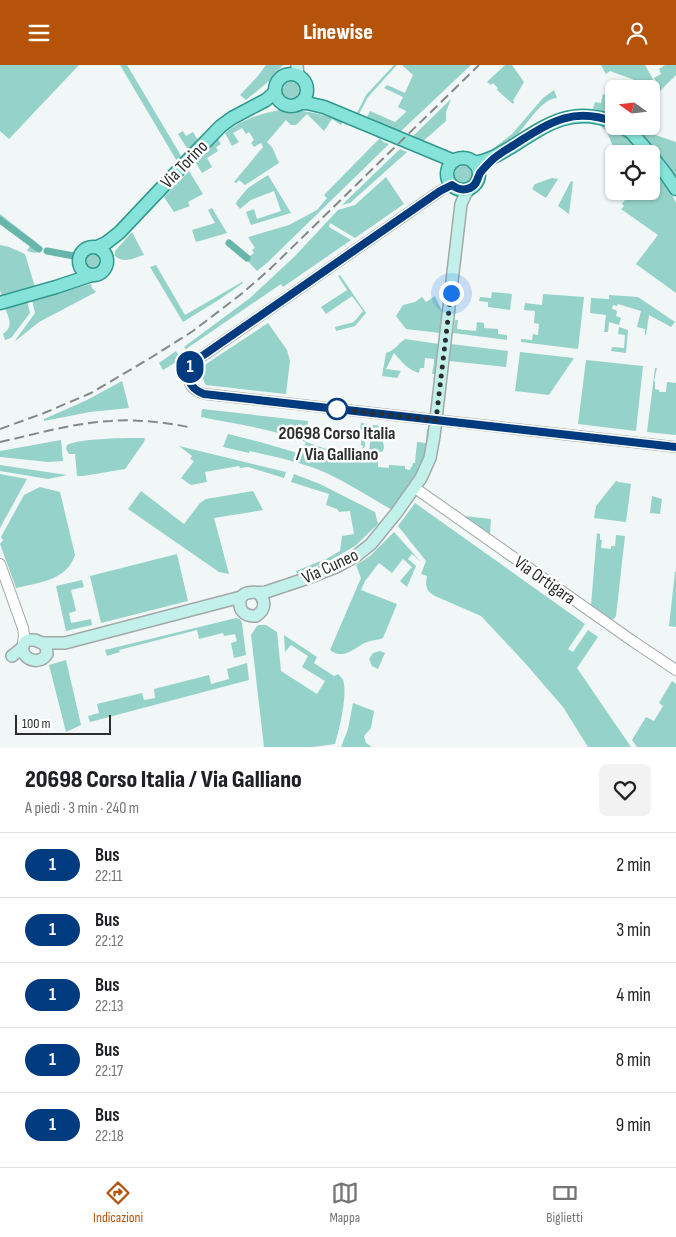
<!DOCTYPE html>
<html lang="it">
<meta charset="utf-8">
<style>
:root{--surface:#fff;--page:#f2f2f2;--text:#202124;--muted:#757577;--line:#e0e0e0;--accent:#b45309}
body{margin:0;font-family:"Sofia Sans Condensed",sans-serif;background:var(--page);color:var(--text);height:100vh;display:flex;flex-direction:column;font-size:19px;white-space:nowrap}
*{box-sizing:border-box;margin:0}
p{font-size:16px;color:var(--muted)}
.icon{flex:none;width:28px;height:28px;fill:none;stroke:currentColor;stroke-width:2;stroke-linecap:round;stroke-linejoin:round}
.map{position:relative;height:682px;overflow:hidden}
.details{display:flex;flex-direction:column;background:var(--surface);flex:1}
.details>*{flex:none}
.badge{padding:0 10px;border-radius:16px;font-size:18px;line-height:32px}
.needle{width:32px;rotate:285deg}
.fabs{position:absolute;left:605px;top:15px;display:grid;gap:10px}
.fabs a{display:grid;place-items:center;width:55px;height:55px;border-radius:8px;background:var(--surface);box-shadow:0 1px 4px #0004;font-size:25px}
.scale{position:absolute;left:15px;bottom:12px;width:96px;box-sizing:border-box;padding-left:5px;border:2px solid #2b2e2d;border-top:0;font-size:14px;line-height:18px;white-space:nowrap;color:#2b2e2d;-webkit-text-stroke:4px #fff;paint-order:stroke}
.you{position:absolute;width:25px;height:25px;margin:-12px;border:4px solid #fff;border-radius:50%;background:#1a73e8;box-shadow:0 0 0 8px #1a73e833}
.map>.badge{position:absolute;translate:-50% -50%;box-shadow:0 0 0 2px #fff}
.round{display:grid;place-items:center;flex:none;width:52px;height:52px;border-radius:8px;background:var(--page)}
.headline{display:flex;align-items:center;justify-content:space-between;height:85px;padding:0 25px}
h1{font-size:24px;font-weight:800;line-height:38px}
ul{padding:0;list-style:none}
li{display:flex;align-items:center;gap:15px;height:65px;padding:0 25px;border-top:1px solid var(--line)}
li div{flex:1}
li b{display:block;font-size:19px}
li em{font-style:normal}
li .badge{min-width:55px;font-weight:700;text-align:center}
header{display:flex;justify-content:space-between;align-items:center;height:65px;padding:0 25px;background:var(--accent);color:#fff;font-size:22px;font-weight:800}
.tabs{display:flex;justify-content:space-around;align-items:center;height:70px;border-top:1px solid var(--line);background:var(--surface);font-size:14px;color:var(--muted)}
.tabs a{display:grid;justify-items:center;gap:2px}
.tabs .on{color:var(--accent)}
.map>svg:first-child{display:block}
.green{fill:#95d2c9}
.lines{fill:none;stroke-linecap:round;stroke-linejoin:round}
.canal{stroke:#68b6ab;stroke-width:7}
.tertiary-casing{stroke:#a2a9a7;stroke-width:12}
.secondary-casing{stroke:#a2a9a7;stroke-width:14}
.primary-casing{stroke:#31988d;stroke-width:15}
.tertiary{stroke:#fff;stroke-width:10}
.secondary{stroke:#c2f1ec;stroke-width:11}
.primary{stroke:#85e3da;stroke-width:12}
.rail{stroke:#848988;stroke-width:2;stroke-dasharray:10 5;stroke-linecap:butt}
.line-casing{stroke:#fff;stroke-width:11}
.line{stroke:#003b80;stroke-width:8}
.walk{stroke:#2b2e2d;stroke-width:5;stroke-dasharray:0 9}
.stop-dot{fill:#fff;stroke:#003b80;stroke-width:2.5}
.labels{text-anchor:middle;stroke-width:5;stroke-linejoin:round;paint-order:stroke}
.street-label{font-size:18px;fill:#2b2e2d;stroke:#fff}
.stop-label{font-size:18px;font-weight:bold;fill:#2b2e2d;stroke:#fff}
</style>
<header><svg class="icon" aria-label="menu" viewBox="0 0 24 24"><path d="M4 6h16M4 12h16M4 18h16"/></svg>Linewise<svg class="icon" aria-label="person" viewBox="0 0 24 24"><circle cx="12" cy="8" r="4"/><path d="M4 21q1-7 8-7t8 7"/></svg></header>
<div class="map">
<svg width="676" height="682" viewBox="0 0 676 682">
<rect width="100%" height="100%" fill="#f0f7f6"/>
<g class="green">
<path d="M0,0H79L9,74L0,66Z"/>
<path d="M120,0H127L180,89L181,93L178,98Z"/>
<path d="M266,0H283L269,16L246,35L240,30L257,12Z"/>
<path d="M394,0H397L368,32L359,49L357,48L366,30Z"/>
<path d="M402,0H471L400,67L367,52L370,46L395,57L405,48L406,46L398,42L403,32L384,23L387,20L405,28L413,10Z"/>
<path d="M505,0H512L524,17L513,36L514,37L513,39L497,25L498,23L493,18L491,20L487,17Z"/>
<path d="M601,0H645L654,16L648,20L610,6L606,9Z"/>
<path d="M665,0H676V10L660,26L655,18L656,17L654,13L661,9L659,4Z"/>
<circle cx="291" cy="25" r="10"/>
<path d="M554,25L557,33C540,34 526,62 514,73C506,80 495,84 486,89L512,69L543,33Z"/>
<path d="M603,29L605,30L614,44V50L593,44L595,37L601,38Z"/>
<path d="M451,34L446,47V56L422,77L411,73Z"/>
<path d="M279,45C301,44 323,49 343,57L341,60L332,54L324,66L307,49L296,60H291L286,55L267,77L272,82L279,98L245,120L239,115L236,118L234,117L263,82L261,78L254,82L251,78L254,75L249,67L246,69L242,63L233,68L239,77L232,81L225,68C241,55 259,49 279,45Z"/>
<path d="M595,56C618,63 627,70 642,89L634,83L630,89H616L607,67Z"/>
<path d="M632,62L676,77V113Z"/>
<path d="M183,66L186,71L193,67L199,77L191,83H187L178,69Z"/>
<path d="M380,73L383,77L389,79L268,197L257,206L246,194L254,188L252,185L255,183L248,172L289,160L317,145L327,133L324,130Z"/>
<path d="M218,74L221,79L216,82L218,86L207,93L212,102L202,108L195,96Z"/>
<path d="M400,84L407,87L350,138L342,140Z"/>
<path d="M651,98L670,125L676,138V228L636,199L658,170L621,144L624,141L622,139L631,126H651Z"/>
<circle cx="463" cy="109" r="10"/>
<path d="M189,106L203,129L188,137L190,141L174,147L164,132Z"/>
<path d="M268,110L291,148L251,160L246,147L254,144L257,154L281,146L274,126L251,135L240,144L236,139L237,136L248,123Z"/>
<path d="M386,112L404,139L355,173L330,158L329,162L351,175L283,222L281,219L186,284L184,282L250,233L294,192L338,145L355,140Z"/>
<path d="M552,113L558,114L546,133L532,124L535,119Z"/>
<path d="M571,116L573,117L569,149L558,141Z"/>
<path d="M212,143L227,168L196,177L192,165L215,158L208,145Z"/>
<path d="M0,149L37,178L34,182L38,185L36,188L27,186L30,181L0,159Z"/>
<path d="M132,167L144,190C134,193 123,199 115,191V186Z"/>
<path d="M0,180L9,182L25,189L35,222L2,232L0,225Z"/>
<circle cx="94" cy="196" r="9"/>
<path d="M156,200L185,250L242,217L243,218L220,234L183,257L150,202Z"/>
<path d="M340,210L366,248L355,261L336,266L335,262L354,257L363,246L352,231L326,249L321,242L347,225L338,211Z"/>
<path d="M91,219L92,223L96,227L39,257L14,277L35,248L32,235Z"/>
<path d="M492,227L512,229L510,245L488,242V237L479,236L480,232L491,233Z"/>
<path d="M543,229L584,232L578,284L521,277V274L532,275L533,269L538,270L539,259L534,258L535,246L524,245L525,238L542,240Z"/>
<path d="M609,230L638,232L675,257L671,262L649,250L646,270H645V264L637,262L641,246L618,239L617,241L613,240L612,244L616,245L617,247L616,251L621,253L619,260L609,257L608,267H604L606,250L590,248L591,233L609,234Z"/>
<path d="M435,231L443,248L440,268L406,264L396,251L403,240L415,237L422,232L426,237Z"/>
<path d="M27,236L30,248L11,273L5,275L3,269C14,261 9,254 5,243Z"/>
<path d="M455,255H458L457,264L476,266L477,257L484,258V263L498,264V269L507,270V275L453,268Z"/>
<path d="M268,258L287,285L290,296L286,329L206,320L204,317L201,306L203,301Z"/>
<path d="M619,262L628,265L626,288L611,286L612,282L624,283L625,270L618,269Z"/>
<path d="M405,274L439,279L435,309H432L434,298V294L425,293L424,303H420L419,308C408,305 401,296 394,288L386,304L401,306L397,313L382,311L386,288C394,286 398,279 405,274Z"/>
<path d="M451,279L508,286L506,302L449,296Z"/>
<path d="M176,286L181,294L163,305L159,298Z"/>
<path d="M520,287L574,293L549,330L515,326Z"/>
<path d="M586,295L643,301L636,366L578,359Z"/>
<path d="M655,303H657L654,316H655V324L659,325V327H666L667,317L676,318V370L647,367Z"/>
<path d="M122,316L129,343L90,347L44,356V354L87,335Z"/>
<path d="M202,344L308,356L306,377L329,385L361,390L363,381L361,380L362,367L360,366L361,358L367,359L364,388H369L372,360L381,361L384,383L382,387H378V389H375V394L378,395V402L389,403V400L405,401V404L410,405L411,402H412L413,398H415L417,377L426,378L427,364H430L425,391L418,407L392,445C366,430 341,413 314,403C293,395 271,391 250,386L249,388L223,382L228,369L260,377L301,389L306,377C273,364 236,359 201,352Z"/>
<path d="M145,373L144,377L125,404L83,411H77L75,389H69L66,384L67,380C80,373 128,373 145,373Z"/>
<path d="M61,375L63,396L48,397L0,392V386Z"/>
<path d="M179,381L286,407L284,413L248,402L240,403L239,401L205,407L207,417L191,420L181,413L194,396L190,394L192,391Z"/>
<path d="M0,400L67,410L48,414L0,406Z"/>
<path d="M0,409L27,414L0,463Z"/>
<path d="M294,409L320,419L375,447L378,459L355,481L331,495L297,509L296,506L328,493L340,486L342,471L354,469L350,446L339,447L337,444L326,440L329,429L291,417Z"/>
<path d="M616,416L619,417L631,419L626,457L594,453L596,441Z"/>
<path d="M40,422L60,427L75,490C66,516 40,517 16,523L0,479L3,475L1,472L24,430Z"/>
<path d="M141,426L184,459L200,438L206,434L253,426L263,445L214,453L229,509L219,507L128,444Z"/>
<path d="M652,431L662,434L660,449L650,448Z"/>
<path d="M415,438L585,559L568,584L573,587L588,565L598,572L577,603L631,682H588L563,642L525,598L481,551L435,531C426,526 425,521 427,511L421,509L426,496L398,461Z"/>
<path d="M464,451L491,454L490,469Z"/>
<path d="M394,467L421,497L412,489L408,494L416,501L407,522L400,516L412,502L403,494L392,508L379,498L365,516L361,525L397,539L383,573C378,575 373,575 367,577C354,582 345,596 330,585L361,513L356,500L370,491Z"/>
<path d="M597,468L600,469V475H602L601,483L611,484V481H615L616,470L625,471L616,551L614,554H611L591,540Z"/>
<path d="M177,489L188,536L101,558L90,511Z"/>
<path d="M676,506V562L669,561L675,507Z"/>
<path d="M82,515L84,522L71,525L76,546L69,548L71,558L91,554L92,560L66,566L56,521Z"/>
<path d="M236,553L240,554L242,558L246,590L234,593L231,578L237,576L235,569L224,571L223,568L199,574L197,565L119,585L120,587L107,591L105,585Z"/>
<path d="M259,560H266L277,567L281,606L317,629L325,616L302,602L308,591L291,580L285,587L284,570L317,592L314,598L334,611L338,609C339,610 343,614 343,615C348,629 339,666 335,679L313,682H264L251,570L257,561Z"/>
<path d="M380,586L385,588L378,604L372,601L369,594L373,588Z"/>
<path d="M66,595L81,660L66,667L49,600Z"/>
<path d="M247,598L249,615L90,657L88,651L99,648L97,639L142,628L144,635L155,633L154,624L209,610L211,619L229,614L227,604Z"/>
<path d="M672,616L676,619V682H637L632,675L646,652L654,656L663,641L659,638Z"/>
<path d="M353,638L374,646L371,663L364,671L366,678L372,682H341L348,664Z"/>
</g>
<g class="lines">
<g class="canal">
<path d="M0,155L39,184"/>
<path d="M229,178L247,193"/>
<path d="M47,186L74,191"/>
</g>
<defs>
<g id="tertiary">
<path d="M451,120L440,126L194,297C184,311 188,325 205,329L676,382"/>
<path d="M415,423L634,577L676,605"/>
<path d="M0,499L23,563L24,570L23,579"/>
</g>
<g id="secondary">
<path d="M297,0L298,10"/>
<path d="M241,532C237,544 244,552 256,551C265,545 267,536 258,528"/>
<path d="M22,583C24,596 40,600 47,589L46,581L42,578"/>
<path d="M12,591L22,583L25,577L28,575H35L42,578H65L241,532C249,524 256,529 266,527L308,513L336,502L356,491L371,479L397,447L421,413L430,393L434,371L461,139L465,130L469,124"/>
</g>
<g id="primary">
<circle cx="291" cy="25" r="16"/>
<path d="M300,38H307L324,42L454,96"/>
<path d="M622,61L632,68L650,89"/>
<path d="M651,90L665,108L676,124"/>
<circle cx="463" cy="109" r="16"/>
<path d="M474,98C489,96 501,88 513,81C547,59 572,41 614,57"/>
<circle cx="93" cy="196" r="14"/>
<path d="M97,182L106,178L119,168L188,95L221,61L232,53L266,35L275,27"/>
<path d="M0,238L56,222L92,210"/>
</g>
</defs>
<use href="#tertiary" class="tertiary-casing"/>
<use href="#secondary" class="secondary-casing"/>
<use href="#primary" class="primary-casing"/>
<use href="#tertiary" class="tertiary"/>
<use href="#secondary" class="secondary"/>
<use href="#primary" class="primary"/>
<g class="rail">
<path d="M0,364L44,348L91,328L152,292L193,266L240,230L269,205L479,0"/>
<path d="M0,377C36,369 73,358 111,356C136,354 163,357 188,362"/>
</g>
</g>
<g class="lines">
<defs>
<path id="line" d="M614,57C575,42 552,56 520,76C510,83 499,88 491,96C487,100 483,104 480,108C477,114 477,120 470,123C463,126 457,124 452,120L440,126L195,296C183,309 188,323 204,329L676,382"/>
</defs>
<use href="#line" class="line-casing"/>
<use href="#line" class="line"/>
<path class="walk" d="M337,344L436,355L451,228"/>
</g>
<circle class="stop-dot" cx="337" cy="344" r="10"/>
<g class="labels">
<g class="street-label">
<text transform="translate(184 99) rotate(-46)" y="6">Via Torino</text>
<text transform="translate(330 501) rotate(-25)" y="6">Via Cuneo</text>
<text transform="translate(545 515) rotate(35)" y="6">Via Ortigara</text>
</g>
<g class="stop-label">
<text x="337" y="374">20698 Corso Italia<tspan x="337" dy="21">/ Via Galliano</tspan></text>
</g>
</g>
</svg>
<div class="fabs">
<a><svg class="needle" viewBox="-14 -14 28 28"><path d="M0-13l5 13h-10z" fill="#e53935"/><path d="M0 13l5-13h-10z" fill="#757577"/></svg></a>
<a><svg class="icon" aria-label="locate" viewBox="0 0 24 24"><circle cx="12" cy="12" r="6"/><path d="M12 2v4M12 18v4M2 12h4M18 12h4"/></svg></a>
</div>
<div class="scale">100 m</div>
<div class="you" style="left:451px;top:228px"></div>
<b class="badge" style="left:190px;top:302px;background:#003b80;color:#fff">1</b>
</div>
<section class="details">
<div class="headline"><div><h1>20698 Corso Italia / Via Galliano</h1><p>A piedi · 3 min · 240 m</p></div><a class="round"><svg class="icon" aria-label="heart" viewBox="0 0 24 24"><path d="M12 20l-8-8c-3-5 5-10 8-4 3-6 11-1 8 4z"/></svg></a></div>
<ul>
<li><span class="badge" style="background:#003b80;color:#fff">1</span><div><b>Bus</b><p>22:11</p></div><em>2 min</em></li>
<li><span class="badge" style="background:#003b80;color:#fff">1</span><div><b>Bus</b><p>22:12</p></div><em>3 min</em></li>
<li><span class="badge" style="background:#003b80;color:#fff">1</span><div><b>Bus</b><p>22:13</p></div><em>4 min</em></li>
<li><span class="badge" style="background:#003b80;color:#fff">1</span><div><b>Bus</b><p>22:17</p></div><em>8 min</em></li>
<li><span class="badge" style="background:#003b80;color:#fff">1</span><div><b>Bus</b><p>22:18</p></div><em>9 min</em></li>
</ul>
</section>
<nav class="tabs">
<a class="on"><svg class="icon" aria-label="directions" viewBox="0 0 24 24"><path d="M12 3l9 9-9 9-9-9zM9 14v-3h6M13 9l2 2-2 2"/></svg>Indicazioni</a>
<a><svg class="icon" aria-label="map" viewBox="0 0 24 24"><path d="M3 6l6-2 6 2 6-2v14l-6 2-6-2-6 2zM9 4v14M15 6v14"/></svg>Mappa</a>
<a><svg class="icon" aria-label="tickets" viewBox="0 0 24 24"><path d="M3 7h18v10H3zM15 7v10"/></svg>Biglietti</a>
</nav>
